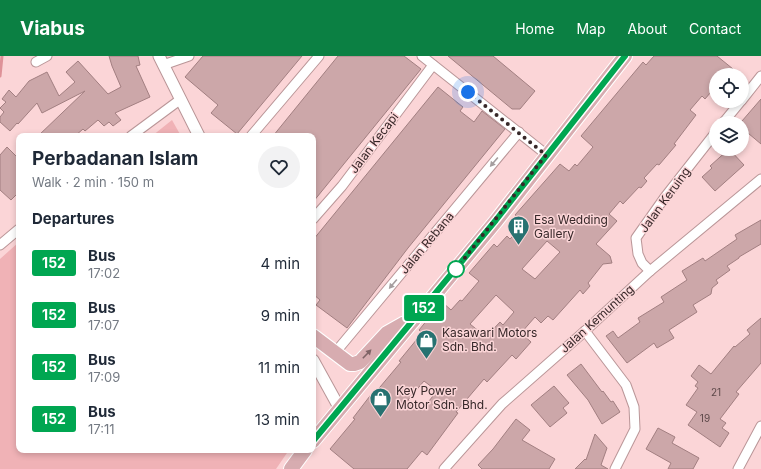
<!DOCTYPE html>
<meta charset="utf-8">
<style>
:root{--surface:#fff;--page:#f2f2f3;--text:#1f2937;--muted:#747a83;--accent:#0b8043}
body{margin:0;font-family:Inter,sans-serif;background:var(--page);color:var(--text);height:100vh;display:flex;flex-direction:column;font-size:15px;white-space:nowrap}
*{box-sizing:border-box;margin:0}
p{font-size:13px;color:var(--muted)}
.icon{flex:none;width:22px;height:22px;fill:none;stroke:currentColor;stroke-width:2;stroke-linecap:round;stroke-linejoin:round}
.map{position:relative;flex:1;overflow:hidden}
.drawer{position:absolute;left:16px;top:77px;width:300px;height:320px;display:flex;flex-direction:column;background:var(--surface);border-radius:8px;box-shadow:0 2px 6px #0003}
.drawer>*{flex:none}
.badge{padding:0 8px;border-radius:3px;font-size:14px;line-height:26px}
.controls{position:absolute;left:709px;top:12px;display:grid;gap:8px}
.controls a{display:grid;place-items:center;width:40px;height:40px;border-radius:50%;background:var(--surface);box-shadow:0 2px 6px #0003;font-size:20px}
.you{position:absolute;width:20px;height:20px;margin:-10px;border:3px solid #fff;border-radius:50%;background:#1a73e8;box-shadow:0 0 0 6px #1a73e833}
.map>.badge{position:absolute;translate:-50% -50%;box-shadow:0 0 0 2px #fff}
h2{padding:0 16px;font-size:15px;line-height:36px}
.round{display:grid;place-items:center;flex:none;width:42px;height:42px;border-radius:21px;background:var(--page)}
.head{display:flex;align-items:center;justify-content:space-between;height:68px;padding:0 16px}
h1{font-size:19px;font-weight:700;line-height:30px}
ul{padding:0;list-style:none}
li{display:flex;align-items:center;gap:12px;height:52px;padding:0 16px}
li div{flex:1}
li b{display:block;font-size:15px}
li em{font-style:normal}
li .badge{min-width:44px;font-weight:700;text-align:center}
header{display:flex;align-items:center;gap:24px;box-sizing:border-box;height:56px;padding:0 20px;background:var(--accent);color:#fff}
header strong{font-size:19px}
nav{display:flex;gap:22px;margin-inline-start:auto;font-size:14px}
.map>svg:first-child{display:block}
.green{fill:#f0b2b6}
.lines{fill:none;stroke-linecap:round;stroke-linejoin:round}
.stream{stroke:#de9298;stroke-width:3}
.building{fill:#cca7a9;stroke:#a27f81;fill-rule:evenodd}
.minor-casing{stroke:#ba9698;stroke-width:11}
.tertiary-casing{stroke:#ba9698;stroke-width:13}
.primary-casing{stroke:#fff;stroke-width:16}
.minor{stroke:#fff;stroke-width:9}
.tertiary{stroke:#fff;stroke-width:11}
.primary{stroke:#d7acb0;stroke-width:14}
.oneway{fill:#a59e9f}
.oneway2{fill:#7f6366}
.line-casing{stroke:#fff;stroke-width:9}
.line{stroke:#00a651;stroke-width:6}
.walk{stroke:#372829;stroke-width:4;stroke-dasharray:0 7.2}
.stop-dot{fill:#fff;stroke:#00a651;stroke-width:2}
.labels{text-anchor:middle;stroke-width:3;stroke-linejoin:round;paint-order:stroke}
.number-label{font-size:10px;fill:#5c4849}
.street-label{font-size:12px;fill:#372829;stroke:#fbd5d7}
.poi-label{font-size:12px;fill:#372829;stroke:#fbd5d7;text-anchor:start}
</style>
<header>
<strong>Viabus</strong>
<nav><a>Home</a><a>Map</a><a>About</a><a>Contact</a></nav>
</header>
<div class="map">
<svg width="761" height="413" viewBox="0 0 761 413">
<rect width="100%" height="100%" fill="#fbd5d7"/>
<g class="green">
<path d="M172,64L181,80H152Z"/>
<path d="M19,186V394H289L276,413H0V203Z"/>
</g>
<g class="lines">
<path class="stream" d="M0,20L2,0"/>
</g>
<g class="building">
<path d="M109,0H138L140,9L136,10L150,41L115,57L121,64L113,70L109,66L104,70L98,64L85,75L83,73L75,80H38L85,35L42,57L37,47L18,68L17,67L10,75L0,66V61L4,56L0,52L6,46L2,43L9,34L16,41L29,25L47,16L59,40L75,26L66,16L78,5L108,38L121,31L112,10Z"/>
<path d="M203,0H302L237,78L211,57L218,49L185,21Z"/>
<path d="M338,0H404L421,13L313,146V80H273Z"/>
<path d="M448,0H493L535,35L520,53H512Z"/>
<path d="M654,0H717L733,13L728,19H716V30L705,43L702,40L690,54L696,59L674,88L676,89L659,109L657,108L644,122L647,125L641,132L639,131L623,148L620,145L609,158L617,165L596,188L610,200L612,207L603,208L588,227L590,230L583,238L580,234L553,264L548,260L541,267L535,261L521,277L531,286L516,303L512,299L487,326L484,323L456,356L458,357L427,399L422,395L407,413H354L330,393L355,363L353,362L373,336L375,337L401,306L399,305L422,277L419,274L442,246L451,254L460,244L462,245L479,225L469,217L494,188L497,191L507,180L510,183L525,167L515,159L560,108L569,115L575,108L577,110L593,91L581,80L643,6L646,9ZM547,185L560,196L535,223L522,213ZM496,239L514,256L503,269L500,266L486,281L470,268ZM424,325L437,335L421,355L408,344Z"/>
<path d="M438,31L463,51L460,55L474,66L482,55L505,73L408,192L347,272L316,249L320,244L313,238V184Z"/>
<path d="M761,43V88L742,72V65Z"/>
<path d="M7,91L19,103V136L11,144L0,134V99Z"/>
<path d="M729,93L744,109L715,135L702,121L712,112L710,110Z"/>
<path d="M761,164V188L739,201V202L727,210L730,214L716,224L718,227L712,232L711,238L693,249L697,256L669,274L674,282L657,292L654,287L627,307L606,280L613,275L618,282L640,266L638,262L664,246L661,241L687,224L682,215L703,202L705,205L737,183L735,179Z"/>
<path d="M761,262V307L736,336L739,338L720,363L726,367L722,372L729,377L720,391L688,369L697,356L686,349L698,332L695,330L698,326L691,320L699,309L711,318L734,290L735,291L750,278L747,274Z"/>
<path d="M581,308L602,336L603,335L611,346L613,345L620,356L602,368L588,344L567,319Z"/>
<path d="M554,330L569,347L563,352L567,357L550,371L531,349Z"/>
<path d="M516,363L530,374L522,384L555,403L549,413H482L478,409L493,393Z"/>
<path d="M658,372L675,381L672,387L699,402L693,413H668L671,407L646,393Z"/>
<path d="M595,378L607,392L601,409L608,413H575L585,403L586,404Z"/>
</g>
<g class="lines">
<defs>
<g id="minor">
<path d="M422,0L547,99"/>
<path d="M36,6L47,0"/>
<path d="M163,9L189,0"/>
<path d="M742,44L761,20"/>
<path d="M723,67L741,45"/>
<path d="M131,80L181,43"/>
<path d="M251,80L319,0"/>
<path d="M313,163L342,130L433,9"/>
<path d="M0,189L19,173"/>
<path d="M650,215L642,207L638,198L636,182L665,141L716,76"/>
<path d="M585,275L626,329L634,351L635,373L615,413"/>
<path d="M334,298L519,76"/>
<path d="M444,413L502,348L585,275L650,215L761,123"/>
<path d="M738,413L761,370"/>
</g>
<g id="tertiary">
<path d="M159,0L199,80"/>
<path d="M313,304L340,353"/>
</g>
<g id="primary">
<path d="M313,280L350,308H354L360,306L387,277L403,268L413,265"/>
<path d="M313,385L496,165L625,0"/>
<path d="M291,413L305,394"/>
</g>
</defs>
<use href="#minor" class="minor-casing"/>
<use href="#tertiary" class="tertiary-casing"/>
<use href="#primary" class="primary-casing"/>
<use href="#minor" class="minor"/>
<use href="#tertiary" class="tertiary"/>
<use href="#primary" class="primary"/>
</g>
<defs><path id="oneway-solid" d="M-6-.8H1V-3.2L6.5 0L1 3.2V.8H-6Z"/></defs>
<g class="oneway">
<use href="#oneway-solid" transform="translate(494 106) rotate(130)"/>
<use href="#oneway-solid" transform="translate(393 228) rotate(130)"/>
</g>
<use class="oneway2" href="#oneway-solid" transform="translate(367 298) rotate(-46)"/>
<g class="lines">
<defs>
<path id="line" d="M313,385L496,164L625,0"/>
</defs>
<use href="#line" class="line-casing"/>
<use href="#line" class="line"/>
<path class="walk" d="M456,213L546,99L468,36"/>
</g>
<defs>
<symbol id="building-pin" viewBox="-11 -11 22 30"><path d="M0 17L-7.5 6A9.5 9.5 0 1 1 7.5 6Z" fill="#277271" stroke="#fbd5d7"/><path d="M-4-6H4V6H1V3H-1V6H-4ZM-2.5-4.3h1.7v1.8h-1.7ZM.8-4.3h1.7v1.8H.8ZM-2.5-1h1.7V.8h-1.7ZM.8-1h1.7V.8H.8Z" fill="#fff"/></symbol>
<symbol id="shop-pin" viewBox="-11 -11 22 30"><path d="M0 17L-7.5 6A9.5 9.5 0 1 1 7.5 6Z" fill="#277271" stroke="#fbd5d7"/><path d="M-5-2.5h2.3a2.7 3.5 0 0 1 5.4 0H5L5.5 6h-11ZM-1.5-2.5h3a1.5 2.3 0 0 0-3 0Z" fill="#fff"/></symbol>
</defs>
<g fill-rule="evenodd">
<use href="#building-pin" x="506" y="158" width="25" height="34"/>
<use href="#shop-pin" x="414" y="272" width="25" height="34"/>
<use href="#shop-pin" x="368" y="330" width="25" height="34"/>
</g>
<circle class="stop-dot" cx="456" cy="213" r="8"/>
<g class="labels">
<g class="number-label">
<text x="716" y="340">21</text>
<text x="705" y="366">19</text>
</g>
<g class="street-label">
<text transform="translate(374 87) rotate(-53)" y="4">Jalan Kecapi</text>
<text transform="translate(665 144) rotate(-54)" y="4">Jalan Keruing</text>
<text transform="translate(427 187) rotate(-50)" y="4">Jalan Rebana</text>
<text transform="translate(597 263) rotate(-42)" y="4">Jalan Kemunting</text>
</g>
<g class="poi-label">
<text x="534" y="168">Esa Wedding<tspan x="534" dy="14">Gallery</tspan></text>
<text x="442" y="281">Kasawari Motors<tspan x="442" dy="14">Sdn. Bhd.</tspan></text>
<text x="396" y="339">Key Power<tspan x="396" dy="14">Motor Sdn. Bhd.</tspan></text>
</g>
</g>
</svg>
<div class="controls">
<a><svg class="icon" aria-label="locate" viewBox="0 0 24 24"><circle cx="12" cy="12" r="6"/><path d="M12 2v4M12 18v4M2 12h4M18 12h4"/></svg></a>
<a><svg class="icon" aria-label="layers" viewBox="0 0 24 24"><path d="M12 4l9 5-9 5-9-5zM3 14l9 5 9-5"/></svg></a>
</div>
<div class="you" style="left:468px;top:36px"></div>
<b class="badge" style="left:424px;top:252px;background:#00a651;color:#fff">152</b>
<section class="drawer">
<div class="head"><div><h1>Perbadanan Islam</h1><p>Walk · 2 min · 150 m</p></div><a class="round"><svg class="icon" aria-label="heart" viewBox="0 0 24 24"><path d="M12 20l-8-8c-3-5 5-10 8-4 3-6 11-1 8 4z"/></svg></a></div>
<h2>Departures</h2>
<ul>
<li><span class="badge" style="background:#00a651;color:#fff">152</span><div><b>Bus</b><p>17:02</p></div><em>4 min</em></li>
<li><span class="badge" style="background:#00a651;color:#fff">152</span><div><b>Bus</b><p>17:07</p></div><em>9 min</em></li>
<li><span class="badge" style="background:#00a651;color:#fff">152</span><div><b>Bus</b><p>17:09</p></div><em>11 min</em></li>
<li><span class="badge" style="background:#00a651;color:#fff">152</span><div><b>Bus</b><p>17:11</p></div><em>13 min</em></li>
</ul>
</section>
</div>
